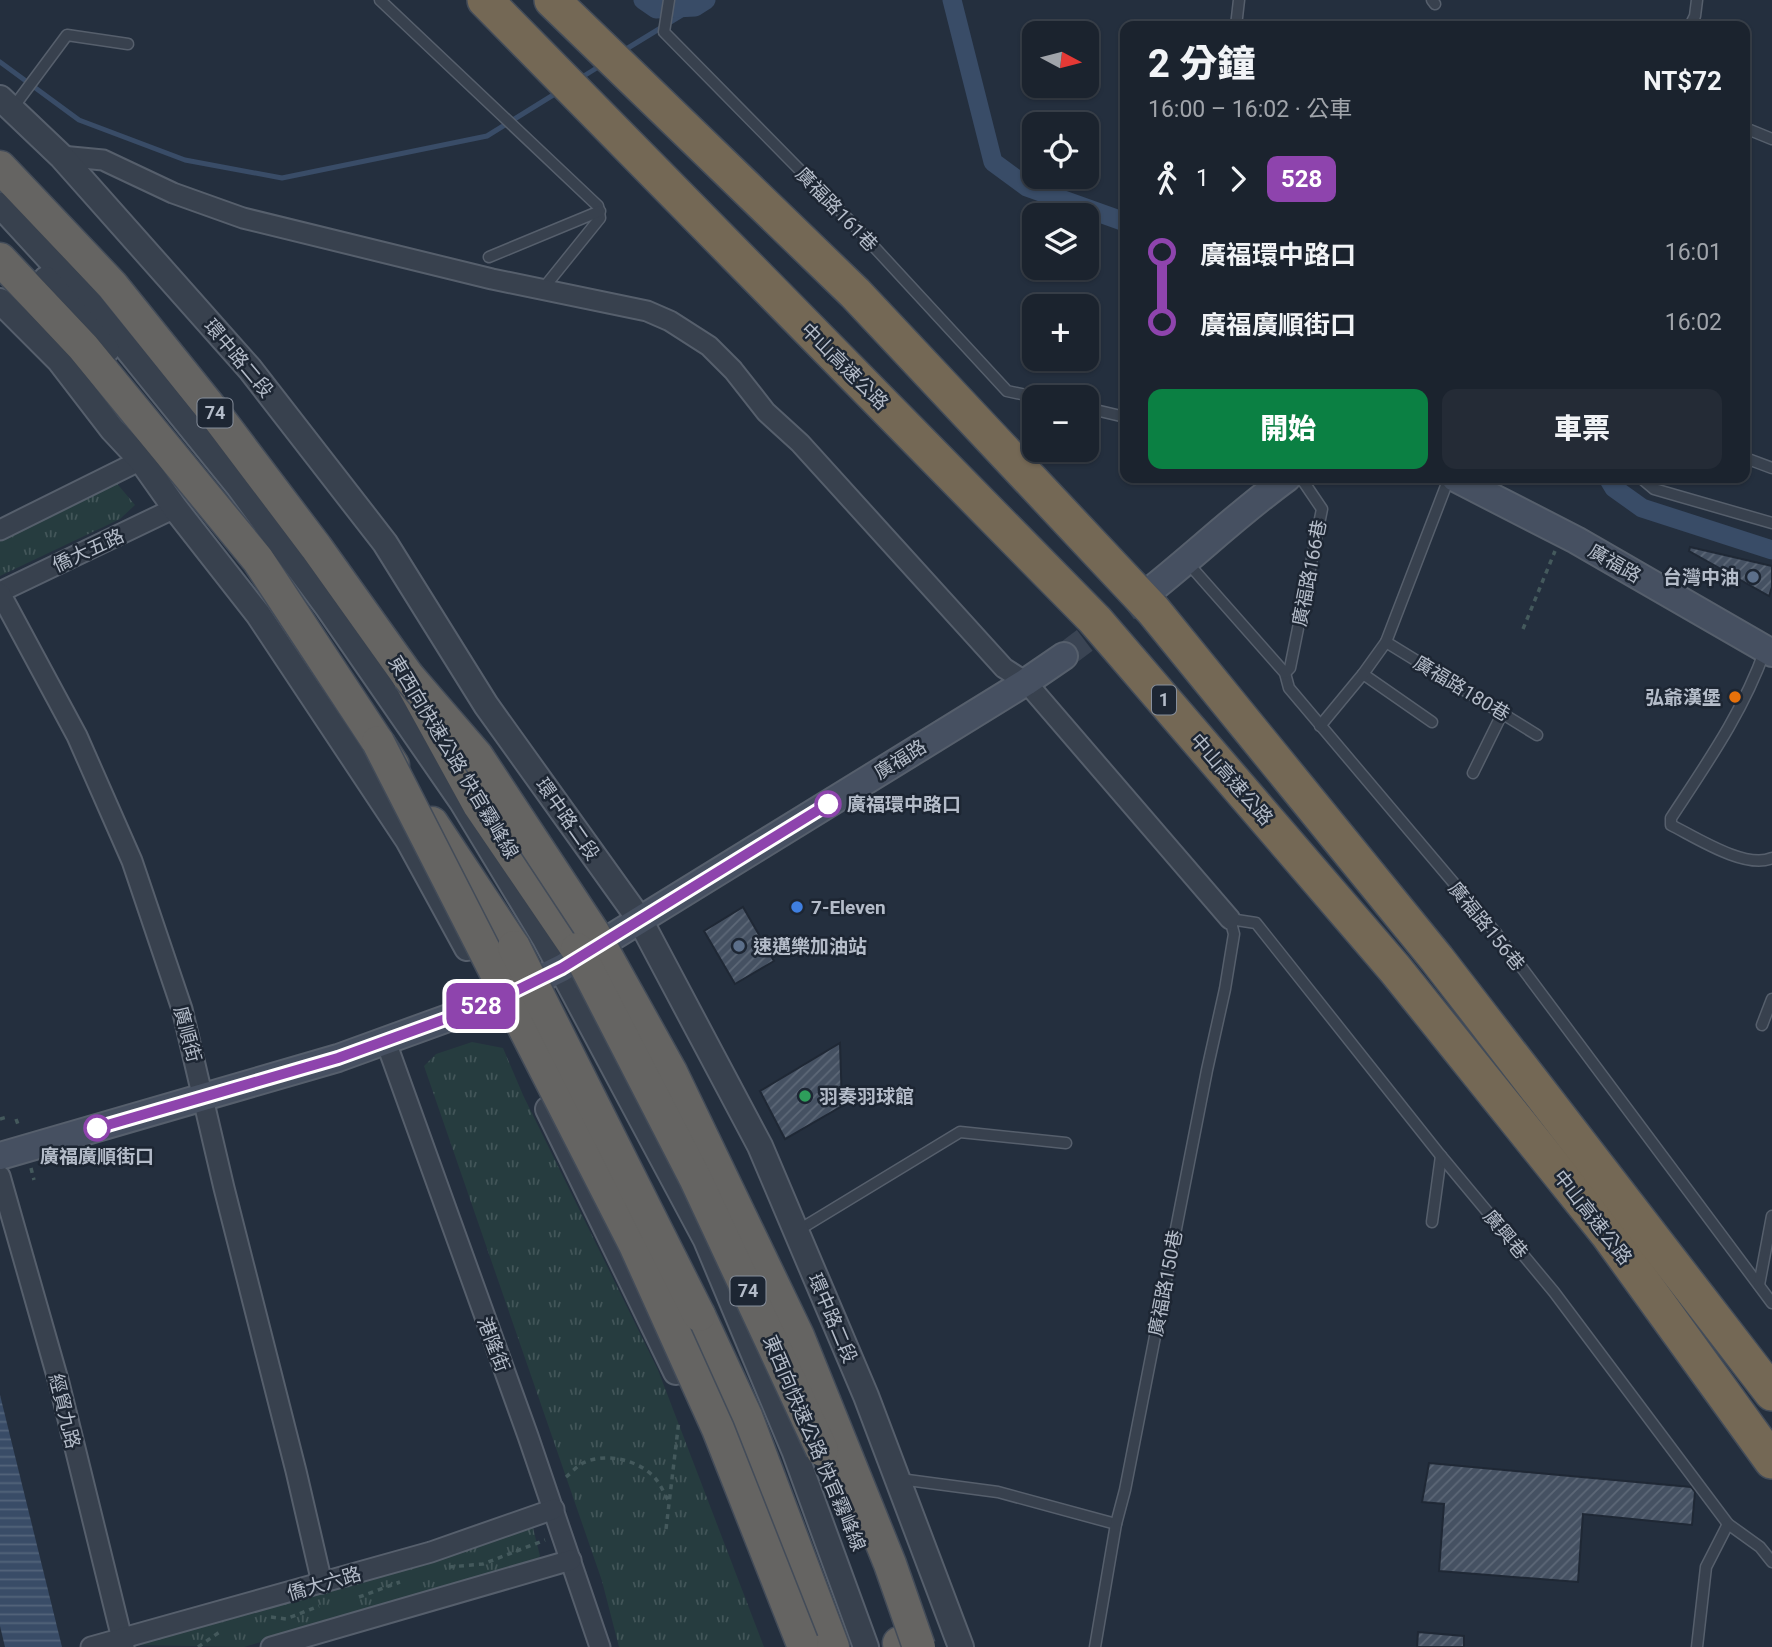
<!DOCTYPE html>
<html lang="zh-TW">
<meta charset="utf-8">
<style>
:root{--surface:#1b232e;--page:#242b36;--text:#f1f3f6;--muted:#a0a4aa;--line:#39404a;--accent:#0b8043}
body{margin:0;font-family:Roboto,"Noto Sans TC",sans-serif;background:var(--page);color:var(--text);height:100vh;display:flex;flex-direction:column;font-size:26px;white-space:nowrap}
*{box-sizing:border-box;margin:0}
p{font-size:23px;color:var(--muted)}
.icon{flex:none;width:38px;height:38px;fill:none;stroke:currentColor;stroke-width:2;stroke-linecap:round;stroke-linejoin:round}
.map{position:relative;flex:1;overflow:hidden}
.drawer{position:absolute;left:1120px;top:21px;width:630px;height:462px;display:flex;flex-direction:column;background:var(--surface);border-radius:14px;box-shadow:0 2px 5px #0004,0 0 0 2px var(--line)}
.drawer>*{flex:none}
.badge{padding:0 14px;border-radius:10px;font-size:24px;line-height:46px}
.needle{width:46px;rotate:97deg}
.tools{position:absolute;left:1022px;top:21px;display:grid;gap:14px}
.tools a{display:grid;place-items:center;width:77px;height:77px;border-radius:14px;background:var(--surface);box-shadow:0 2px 5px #0004,0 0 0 2px var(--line);font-size:35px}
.map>.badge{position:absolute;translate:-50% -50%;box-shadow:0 0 0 4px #fff}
.legs{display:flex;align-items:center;gap:10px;height:77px;padding:0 28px;font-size:23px}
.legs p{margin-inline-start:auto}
.headline{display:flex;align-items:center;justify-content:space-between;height:119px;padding:0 28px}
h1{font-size:38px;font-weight:800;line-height:52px}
.button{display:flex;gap:14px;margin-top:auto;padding:14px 28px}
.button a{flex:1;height:80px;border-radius:14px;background:var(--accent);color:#fff;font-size:28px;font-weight:800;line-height:80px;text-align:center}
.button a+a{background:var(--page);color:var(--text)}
ul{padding:0 28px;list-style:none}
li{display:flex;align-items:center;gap:24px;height:70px;font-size:26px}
li i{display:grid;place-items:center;width:10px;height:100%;margin:0 9px;background:currentColor}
li i::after{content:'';width:18px;height:18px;margin:-9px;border:5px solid;border-radius:50%;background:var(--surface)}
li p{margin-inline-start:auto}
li:first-child i{background:linear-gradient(#0000 50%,currentColor 0)}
li:last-child i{background:linear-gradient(currentColor 50%,#0000 0)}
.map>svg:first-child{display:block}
.grass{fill:url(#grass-tufts)}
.water{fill:url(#water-rules)}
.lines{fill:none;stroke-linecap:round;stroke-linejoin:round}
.stream{stroke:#394c67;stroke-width:5}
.canal{stroke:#394c67;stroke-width:19}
.building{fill:url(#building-hatch);stroke:#1f2835;stroke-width:2}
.secondary-tunnel{stroke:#3a4453;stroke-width:26;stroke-dasharray:26 13;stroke-linecap:butt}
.service-casing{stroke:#565f6c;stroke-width:13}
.minor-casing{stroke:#565f6c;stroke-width:23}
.tertiary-casing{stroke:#565f6c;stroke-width:28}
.secondary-casing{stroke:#565f6c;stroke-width:30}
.trunk-casing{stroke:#434c59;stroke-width:35}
.motorway-casing{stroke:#434c59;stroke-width:38}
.path{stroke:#44595c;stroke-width:3.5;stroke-dasharray:5 5;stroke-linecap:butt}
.service{stroke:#38414e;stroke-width:10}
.minor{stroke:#38414e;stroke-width:19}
.tertiary{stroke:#38414e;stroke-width:24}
.secondary{stroke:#465061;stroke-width:26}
.trunk{stroke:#656462;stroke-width:32}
.motorway{stroke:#746855;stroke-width:35}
.trunk-bridge-casing{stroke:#434c59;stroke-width:35;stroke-linecap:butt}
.trunk-bridge{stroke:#656462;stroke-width:32}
.line-1-casing{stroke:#fff;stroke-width:16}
.line-1{stroke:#8e44ad;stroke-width:10}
.service-dot{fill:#5c6f8a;stroke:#1d2633;stroke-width:2.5}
.food-dot{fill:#e8710a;stroke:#1d2633;stroke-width:2.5}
.stop-1-dot{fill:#fff;stroke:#8e44ad;stroke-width:3.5}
.shop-dot{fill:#3f7fe0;stroke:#1d2633;stroke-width:2.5}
.leisure-dot{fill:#2e9e5b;stroke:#1d2633;stroke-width:2.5}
.labels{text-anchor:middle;stroke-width:5;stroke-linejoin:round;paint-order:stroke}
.shield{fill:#1d2633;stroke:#878f9c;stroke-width:2}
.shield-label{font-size:18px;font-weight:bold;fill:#b4bcc9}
.street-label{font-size:19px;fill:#b4bcc9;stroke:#1d2633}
.poi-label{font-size:19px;font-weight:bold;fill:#b4bcc9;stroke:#1d2633;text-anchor:start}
.stop-label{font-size:19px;font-weight:bold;fill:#b4bcc9;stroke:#1d2633;text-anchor:start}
</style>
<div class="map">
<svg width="1772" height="1647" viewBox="0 0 1772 1647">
<defs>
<pattern id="grass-tufts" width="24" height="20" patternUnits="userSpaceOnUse" patternTransform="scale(1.75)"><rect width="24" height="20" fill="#263c3f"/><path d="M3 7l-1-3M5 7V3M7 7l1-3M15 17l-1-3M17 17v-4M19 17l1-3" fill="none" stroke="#435659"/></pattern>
<pattern id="water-rules" width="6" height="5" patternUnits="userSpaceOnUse" patternTransform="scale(1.75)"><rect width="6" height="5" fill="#394c67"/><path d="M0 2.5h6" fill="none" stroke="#53647b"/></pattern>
<pattern id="building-hatch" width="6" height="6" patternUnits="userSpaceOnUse" patternTransform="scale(1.75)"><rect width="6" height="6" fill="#455162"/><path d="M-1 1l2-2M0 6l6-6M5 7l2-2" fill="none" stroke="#5d6877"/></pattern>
</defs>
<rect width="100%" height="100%" fill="#242f3e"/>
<g class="grass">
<path d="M114,480L135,505L120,519L0,576V537Z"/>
<path d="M472,1042L503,1048L523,1095L658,1370L764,1647H619L602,1581L424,1066L436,1054Z"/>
<path d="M527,1524L533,1528L540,1556L536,1561L244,1647L138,1645L159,1635Z"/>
</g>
<path class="water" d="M0,1395L62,1647H5L0,1626Z"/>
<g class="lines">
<g class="stream">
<path d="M623,51L695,7"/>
<path d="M0,62L79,120L185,160L282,178L487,136L558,92"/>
<path d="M579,79L603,64"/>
</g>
<g class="canal">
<path d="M643,0L656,9L695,7L706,0"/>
<path d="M952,0L993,162L1027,187L1125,222"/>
<path d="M1608,478L1614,488L1642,508L1772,550"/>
</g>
</g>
<g class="building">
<path d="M1690,547L1772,566V587L1769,596L1689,551Z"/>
<path d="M743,907L774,961L735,984L704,931Z"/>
<path d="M840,1043L842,1106L785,1139L760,1091Z"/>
<path d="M1429,1463L1691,1487L1695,1492L1692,1525L1583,1514L1578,1582L1439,1571L1444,1504L1422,1502Z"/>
<path d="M1418,1632L1464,1636V1647H1417Z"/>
</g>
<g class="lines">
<path class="secondary-tunnel" d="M1064,656L1142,597"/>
<defs>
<g id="service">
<path d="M380,0L598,206L600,218L542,290"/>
<path d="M669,0L664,32L853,224L1007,391L1036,397"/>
<path d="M1432,0L1435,4"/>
<path d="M1236,26L1239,0"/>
<path d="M1690,26L1695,16L1697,0"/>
<path d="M12,109L67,35L128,44"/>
<path d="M1745,128L1772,139"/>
<path d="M489,257L600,211"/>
<path d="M1087,408L1125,417"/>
<path d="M1748,459L1772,468"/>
<path d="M1641,478L1654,489L1772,523"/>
<path d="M1187,562L1285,673L1289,688L1496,933L1772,1303"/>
<path d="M1386,642L1537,735"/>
<path d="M1765,650C1743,712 1707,763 1671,818V825C1695,837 1746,870 1772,858"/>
<path d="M1285,673L1290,668L1322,509L1301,478"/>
<path d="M1363,674L1432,722"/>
<path d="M1320,726L1363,674L1386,642L1449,478"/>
<path d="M1473,773L1503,712"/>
<path d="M1762,1025L1772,999"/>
<path d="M1432,1222L1441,1156"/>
<path d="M797,1231L960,1132L1066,1143"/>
<path d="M1759,1285L1772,1216"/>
<path d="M900,1479L998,1492L1116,1524"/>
<path d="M1095,1647L1116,1524L1125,1490L1207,1070L1225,989L1234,934L1230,919L1256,923L1441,1156L1554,1292L1728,1524L1760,1547L1772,1562"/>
<path d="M1697,1647L1706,1567L1728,1524"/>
</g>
<g id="minor">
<path d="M61,156L103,160L173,193L243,218L492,279L647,311L670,321L709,346L733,370L766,412L800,443L1004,668L1026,682L1230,919"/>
<path d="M0,530L141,460"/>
<path d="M0,592L175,508"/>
<path d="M0,593L77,736L132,861L182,1009L224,1188L296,1471L322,1583"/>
<path d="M386,1042L528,1436L600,1647"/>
<path d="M0,1176L59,1383L124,1647"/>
<path d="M91,1647L431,1552L554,1509"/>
<path d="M271,1647L571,1560"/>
</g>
<g id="tertiary">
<path d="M0,98L61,156L250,369L385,543L486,705L640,920L760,1146L866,1396L961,1647"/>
<path d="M0,205L90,303L238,486L328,608L462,802L545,939L706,1240L794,1450L866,1647"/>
<path d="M46,279L107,350"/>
<path d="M0,301L59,360L112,429L141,460L175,508L258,614L408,840L467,948"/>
<path d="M548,1109L676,1372"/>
</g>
<g id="secondary">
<path d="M1455,478L1576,540L1772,653"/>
<path d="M1142,597C1191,559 1236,515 1287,478"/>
<path d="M0,1156L338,1058L495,1001L562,968L1026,682L1064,656"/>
</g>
<g id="trunk">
<path d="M0,167L112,285L214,412L316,547L408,676L479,805L577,949"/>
<path d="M0,259L83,347L258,560L393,765"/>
<path d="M432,823L514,947"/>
<path d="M699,1315L746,1416L833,1647"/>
<path d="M899,1643L900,1647"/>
</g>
<g id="motorway">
<path d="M485,0L1095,620L1395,969L1608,1234L1772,1461"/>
<path d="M552,0L855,293L1153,610L1437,959L1772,1393"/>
</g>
</defs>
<use href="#service" class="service-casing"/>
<use href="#minor" class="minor-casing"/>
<use href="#tertiary" class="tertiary-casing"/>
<use href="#secondary" class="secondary-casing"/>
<use href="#trunk" class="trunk-casing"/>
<use href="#motorway" class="motorway-casing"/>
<g class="path">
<path d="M1523,629L1555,551"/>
<path d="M0,1119L7,1117"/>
<path d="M16,1119L19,1127"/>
<path d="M31,1168L34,1180"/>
<path d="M566,1477C571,1473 577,1466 583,1463C606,1452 639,1460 655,1478C661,1485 665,1495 669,1502"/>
<path d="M666,1529L679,1420"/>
<path d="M449,1567L483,1564L545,1540"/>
<path d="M359,1597L400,1582"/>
<path d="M271,1617L286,1619L319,1606"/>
<path d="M198,1647L221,1631"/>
</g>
<use href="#service" class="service"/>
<use href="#minor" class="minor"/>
<use href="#tertiary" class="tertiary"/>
<use href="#secondary" class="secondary"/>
<use href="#trunk" class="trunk"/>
<use href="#motorway" class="motorway"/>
<defs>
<g id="trunk-bridge">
<path d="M408,676L477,756L593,932L671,1072L798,1336L890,1564L919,1647"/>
<path d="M378,742L635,1245L718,1429L802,1642"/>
<path d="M514,947L699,1315"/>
<path d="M577,949L696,1180L822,1450"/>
</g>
</defs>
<use href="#trunk-bridge" class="trunk-bridge-casing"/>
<use href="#trunk-bridge" class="trunk-bridge"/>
</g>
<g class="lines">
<defs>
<path id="line-1" d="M97,1128L338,1058L495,1001L562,968L828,804"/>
</defs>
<use href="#line-1" class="line-1-casing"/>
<use href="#line-1" class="line-1"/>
</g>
<g class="service-dot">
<circle cx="1753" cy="577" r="7"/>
<circle cx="739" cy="946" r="7"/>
</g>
<circle class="food-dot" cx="1735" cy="697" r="7"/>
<g class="stop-1-dot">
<circle cx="828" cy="804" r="12"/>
<circle cx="97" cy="1128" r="12"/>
</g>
<circle class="shop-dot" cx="797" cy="907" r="7"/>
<circle class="leisure-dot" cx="805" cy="1096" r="7"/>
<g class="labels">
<g class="shield">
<rect x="197.5" y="398.5" width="35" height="29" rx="5"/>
<rect x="1152" y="685.5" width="24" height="29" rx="5"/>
<rect x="730.5" y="1276.5" width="35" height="29" rx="5"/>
</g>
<g class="shield-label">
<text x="215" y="419">74</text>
<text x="1164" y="706">1</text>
<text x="748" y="1297">74</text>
</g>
<g class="street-label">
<text transform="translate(837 209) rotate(46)" y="7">廣福路161巷</text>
<text transform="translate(239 358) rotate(50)" y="7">環中路二段</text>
<text transform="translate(845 366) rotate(45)" y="7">中山高速公路</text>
<text transform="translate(88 550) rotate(-25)" y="7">僑大五路</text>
<text transform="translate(1615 563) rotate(30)" y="7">廣福路</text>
<text transform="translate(1309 573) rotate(-79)" y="7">廣福路166巷</text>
<text transform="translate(1462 688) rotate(31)" y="7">廣福路180巷</text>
<text transform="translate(454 757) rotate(59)" y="7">東西向快速公路 快官霧峰線</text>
<text transform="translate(900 759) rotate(-32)" y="7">廣福路</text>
<text transform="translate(1232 779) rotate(49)" y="7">中山高速公路</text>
<text transform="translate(568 819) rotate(55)" y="7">環中路二段</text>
<text transform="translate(1487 926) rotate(51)" y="7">廣福路156巷</text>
<text transform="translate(188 1034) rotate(75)" y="7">廣順街</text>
<text transform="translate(1593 1217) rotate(52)" y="7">中山高速公路</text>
<text transform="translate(1506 1234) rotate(50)" y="7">廣興巷</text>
<text transform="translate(1165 1283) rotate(-79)" y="7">廣福路150巷</text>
<text transform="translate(833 1318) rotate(67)" y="7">環中路二段</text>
<text transform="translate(494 1344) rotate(69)" y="7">港隆街</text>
<text transform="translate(65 1411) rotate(76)" y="7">經貿九路</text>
<text transform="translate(815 1443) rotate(67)" y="7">東西向快速公路 快官霧峰線</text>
<text transform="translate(324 1583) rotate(-16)" y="7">僑大六路</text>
</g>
<g class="poi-label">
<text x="1739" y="584" text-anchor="end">台灣中油</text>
<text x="1721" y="704" text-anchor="end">弘爺漢堡</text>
<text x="811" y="914">7-Eleven</text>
<text x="753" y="953">速邁樂加油站</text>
<text x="819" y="1103">羽奏羽球館</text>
</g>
<g class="stop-label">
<text x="847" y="811">廣福環中路口</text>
<text x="97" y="1163" text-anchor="middle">廣福廣順街口</text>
</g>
</g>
</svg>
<div class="tools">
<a><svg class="needle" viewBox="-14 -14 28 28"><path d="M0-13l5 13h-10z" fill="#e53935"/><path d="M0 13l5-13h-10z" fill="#a0a4aa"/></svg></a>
<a><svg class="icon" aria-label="locate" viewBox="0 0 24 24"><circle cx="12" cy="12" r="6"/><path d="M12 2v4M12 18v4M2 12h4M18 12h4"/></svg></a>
<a><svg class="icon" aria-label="layers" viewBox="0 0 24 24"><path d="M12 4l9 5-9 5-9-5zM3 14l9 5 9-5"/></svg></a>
<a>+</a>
<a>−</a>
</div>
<b class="badge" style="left:481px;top:1006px;background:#8e44ad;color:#fff">528</b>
<section class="drawer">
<div class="headline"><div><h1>2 分鐘</h1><p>16:00 – 16:02 · 公車</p></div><b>NT$72</b></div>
<div class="legs"><svg class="icon" aria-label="walk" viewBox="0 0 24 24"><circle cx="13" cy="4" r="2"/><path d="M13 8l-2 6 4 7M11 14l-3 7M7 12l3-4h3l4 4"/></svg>1<svg class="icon" aria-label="forward" viewBox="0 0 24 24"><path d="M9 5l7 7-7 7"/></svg><b class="badge" style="background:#8e44ad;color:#fff">528</b></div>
<ul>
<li><i style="color:#8e44ad"></i><b>廣福環中路口</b><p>16:01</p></li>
<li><i style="color:#8e44ad"></i><b>廣福廣順街口</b><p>16:02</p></li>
</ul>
<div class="button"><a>開始</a><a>車票</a></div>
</section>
</div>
